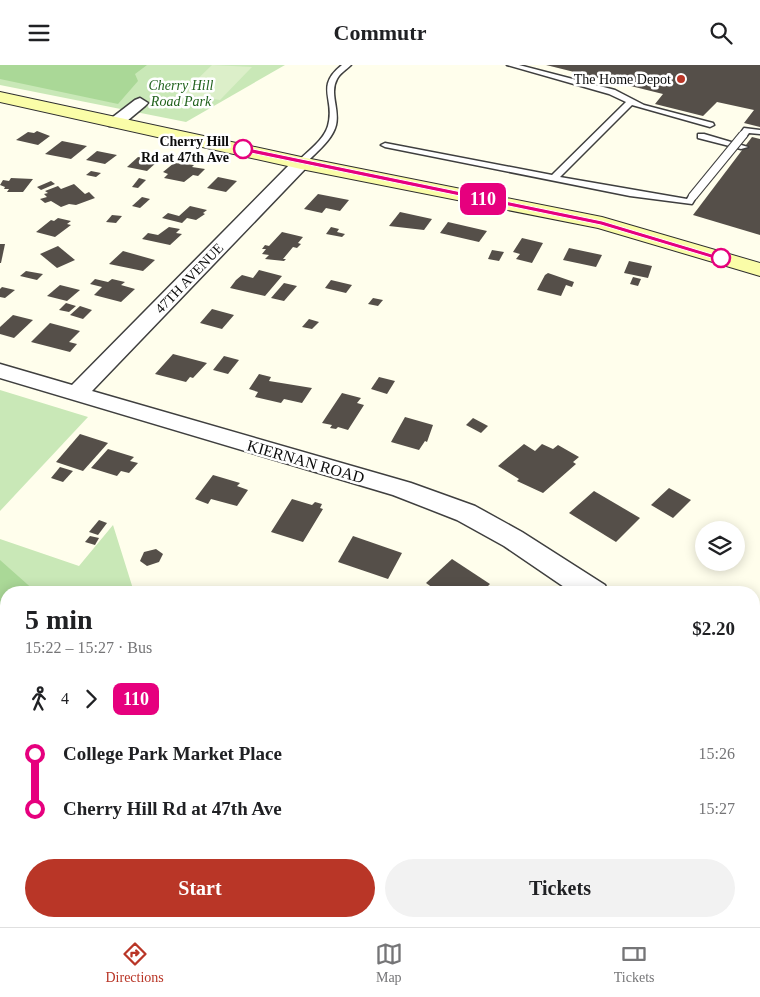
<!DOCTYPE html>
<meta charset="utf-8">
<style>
:root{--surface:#fff;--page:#f2f2f2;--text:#202124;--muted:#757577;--line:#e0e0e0;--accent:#b93627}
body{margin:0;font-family:Georgia,serif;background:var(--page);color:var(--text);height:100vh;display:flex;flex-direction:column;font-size:19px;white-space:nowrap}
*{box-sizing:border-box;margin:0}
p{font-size:16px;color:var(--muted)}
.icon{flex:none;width:28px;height:28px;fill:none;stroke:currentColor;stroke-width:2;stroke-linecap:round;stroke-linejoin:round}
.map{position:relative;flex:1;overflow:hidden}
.side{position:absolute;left:0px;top:521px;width:760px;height:341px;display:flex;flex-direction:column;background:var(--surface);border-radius:20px 20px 0 0;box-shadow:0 2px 12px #0003}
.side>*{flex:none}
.badge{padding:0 10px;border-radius:8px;font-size:18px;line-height:32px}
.controls{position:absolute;left:695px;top:456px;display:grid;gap:10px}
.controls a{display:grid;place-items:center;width:50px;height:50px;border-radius:50%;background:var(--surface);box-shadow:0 2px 12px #0003;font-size:25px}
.map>.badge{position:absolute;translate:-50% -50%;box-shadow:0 0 0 2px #fff}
.legs{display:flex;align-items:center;gap:8px;height:55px;padding:0 25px;font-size:16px}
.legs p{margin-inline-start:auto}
.head{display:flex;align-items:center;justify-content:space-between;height:85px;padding:0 25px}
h1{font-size:28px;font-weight:800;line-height:38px}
.primary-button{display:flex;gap:10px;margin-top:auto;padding:10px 25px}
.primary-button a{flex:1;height:58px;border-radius:30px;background:var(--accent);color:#fff;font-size:20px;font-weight:800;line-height:58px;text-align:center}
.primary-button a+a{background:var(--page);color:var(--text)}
ul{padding:0 25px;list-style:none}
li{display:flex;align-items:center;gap:18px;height:55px;font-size:19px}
li i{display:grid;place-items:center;width:8px;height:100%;margin:0 6px;background:currentColor}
li i::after{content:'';width:12px;height:12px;margin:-6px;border:4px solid;border-radius:50%;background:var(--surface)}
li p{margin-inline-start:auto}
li:first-child i{background:linear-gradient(#0000 50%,currentColor 0)}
li:last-child i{background:linear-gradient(currentColor 50%,#0000 0)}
header{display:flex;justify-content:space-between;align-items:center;height:65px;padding:0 25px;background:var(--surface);font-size:22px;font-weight:800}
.tabs{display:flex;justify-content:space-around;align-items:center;height:70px;border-top:1px solid var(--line);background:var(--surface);font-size:14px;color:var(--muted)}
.tabs a{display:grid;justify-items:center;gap:2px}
.tabs .on{color:var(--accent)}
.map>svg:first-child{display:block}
.green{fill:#c9e8b7}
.forest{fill:#aad897}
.pitch{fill:#dcefc9}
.building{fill:#554f49}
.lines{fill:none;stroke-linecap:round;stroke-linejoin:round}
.lane-casing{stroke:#3f3f3f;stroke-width:3}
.street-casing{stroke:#3f3f3f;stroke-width:3}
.secondary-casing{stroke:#2e2e2e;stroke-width:2}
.lane{fill:#fff;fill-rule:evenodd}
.street{fill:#fff;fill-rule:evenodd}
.secondary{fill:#fafda8;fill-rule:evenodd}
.lane-bridge-casing{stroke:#3f3f3f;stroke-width:10;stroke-linecap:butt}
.lane-bridge{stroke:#fff;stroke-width:8}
.line-1{fill:#e6007e;stroke:#fff}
.poi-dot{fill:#b93627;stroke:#fff;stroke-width:2}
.stop-1-dot{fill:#fff;stroke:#e6007e;stroke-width:2.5}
.labels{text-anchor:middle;stroke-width:5;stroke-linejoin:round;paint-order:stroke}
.far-poi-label{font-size:14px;fill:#0c0c0c;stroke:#fff;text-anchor:end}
.far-park-label{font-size:14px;font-style:italic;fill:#22621e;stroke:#fff}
.far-stop-label{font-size:14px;font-weight:bold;fill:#0c0c0c;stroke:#fff;text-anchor:end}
.far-street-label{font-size:14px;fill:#0c0c0c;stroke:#fff}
.street-label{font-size:16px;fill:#0c0c0c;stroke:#fff}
</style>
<header><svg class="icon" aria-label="menu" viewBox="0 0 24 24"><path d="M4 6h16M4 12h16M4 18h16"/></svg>Commutr<svg class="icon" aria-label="search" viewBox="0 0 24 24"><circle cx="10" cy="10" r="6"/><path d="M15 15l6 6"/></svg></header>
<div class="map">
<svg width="760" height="862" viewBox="0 0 760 862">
<rect width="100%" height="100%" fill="#fffeec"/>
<g class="green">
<path d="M0,0H285L186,57L0,20Z"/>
<path d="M0,325L88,352L0,446Z"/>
<path d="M113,460L134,527L6,528V856H314L308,862H0V474L79,501Z"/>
</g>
<g class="forest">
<path d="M0,0H147L135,9L138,16L118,39L0,14Z"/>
<path d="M0,495L36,527L6,528V856H214L211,862H0Z"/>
</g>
<path class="pitch" d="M212,0L252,2L220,35L182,29Z"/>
<g class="building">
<path d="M546,0H760V62L744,58L754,45L717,37L703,51L655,39L663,29Z"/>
<path d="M37,66L50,71L38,80L16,75L28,67L34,68Z"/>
<path d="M752,72L760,74V170L693,150Z"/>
<path d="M62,76L87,81L71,94L45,89Z"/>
<path d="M97,86L117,90L105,99L86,95Z"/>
<path d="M138,92L151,94L158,96L147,106L127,102Z"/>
<path d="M174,98L194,100L192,102L205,104L198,111L193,110L184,117L164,113L168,109L163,107Z"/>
<path d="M91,106L101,108L96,112L86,110Z"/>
<path d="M218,112L237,116L226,127L207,123Z"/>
<path d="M11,113L33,114L23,127H7L9,124H4L5,122L0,120L3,115L9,116Z"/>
<path d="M139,113L146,115L138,123L132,122Z"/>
<path d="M51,116L55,119L41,125L37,122Z"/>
<path d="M74,119L85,129L89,127L95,133L76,140L69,139L61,142L51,136L45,138L40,134L47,132L44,129L48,128L45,126L58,121L61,124Z"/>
<path d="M318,129L349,135L340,146L326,143L322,148L304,144Z"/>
<path d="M142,132L150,134L140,143L132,141Z"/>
<path d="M190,141L207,145L203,148L205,149L196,155L187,153L182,158L162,153L168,148L179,151Z"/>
<path d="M400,147L432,154L424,165L389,161Z"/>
<path d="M112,150L122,151L116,158L106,157Z"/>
<path d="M58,153L71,156L67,159L71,160L55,172L36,167L51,155L54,156Z"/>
<path d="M448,157L487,166L479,177L440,168Z"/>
<path d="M169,162L180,164L176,168L182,169L170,180L142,174L148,168L158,170Z"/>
<path d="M331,162L339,164L337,167L345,169L342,172L326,169Z"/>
<path d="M282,167L303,172L298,178L301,179L297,183L293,182L283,194H286L284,196L265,194L269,190L262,189L266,184H262L265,180L269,181Z"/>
<path d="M522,173L543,178L532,198L516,194L520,189L513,187Z"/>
<path d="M0,179H5L1,198H0Z"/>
<path d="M58,181L75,195L57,203L40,189Z"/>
<path d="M569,183L602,190L596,202L563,195Z"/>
<path d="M492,185L504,187L499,196L488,194Z"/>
<path d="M123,186L155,195L143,206L109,199Z"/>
<path d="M629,196L652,201L648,213L624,208Z"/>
<path d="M259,205L282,211L265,231L230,223L236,215L242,210L253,213Z"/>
<path d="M26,206L43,209L37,215L20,211Z"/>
<path d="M548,208L574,217L572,222L566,220L561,231L537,225L545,210Z"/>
<path d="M633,212L641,214L638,221L630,219Z"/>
<path d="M95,214L108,217L112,214L125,217L121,220L135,224L121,237L94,230L102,222L90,219Z"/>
<path d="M331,215L352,220L346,228L325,223Z"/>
<path d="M284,218L297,221L284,236L271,233Z"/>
<path d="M60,220L80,225L67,236L47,231Z"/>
<path d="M2,222L15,225L5,233L0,232V224Z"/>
<path d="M373,233L383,235L378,241L368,239Z"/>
<path d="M66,238L76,241L69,247L59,245Z"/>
<path d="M80,241L92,245L83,254L70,250Z"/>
<path d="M212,244L234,250L222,264L200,258Z"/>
<path d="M13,250L33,255L14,273L0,269V262Z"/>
<path d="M309,254L319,257L312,264L302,262Z"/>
<path d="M50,258L80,266L69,277L77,279L70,287L31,277Z"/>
<path d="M173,289L207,298L193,313L190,312L186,317L155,309Z"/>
<path d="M224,291L239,295L228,309L213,305Z"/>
<path d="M259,309L271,312L269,316L312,323L302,338L284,334L281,338L255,332L258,327L249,324Z"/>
<path d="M379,312L395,316L387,329L371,324Z"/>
<path d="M342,328L361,333L357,338L364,340L348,365L338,362L336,364L330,363L332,360L322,358Z"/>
<path d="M405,352L433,360L427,377L425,376L419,385L391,377Z"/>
<path d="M473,353L488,361L481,368L466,360Z"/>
<path d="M80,369L108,378L83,406L56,397Z"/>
<path d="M524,379L535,386L542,379L553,384L558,380L579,392L573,397L576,399L543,428L517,416L519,414L498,401Z"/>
<path d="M108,384L134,392L130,396L138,398L129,408L121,406L117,411L91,403Z"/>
<path d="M60,402L73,406L63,417L51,413Z"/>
<path d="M213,410L240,418L237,421L248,425L237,441L211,434L208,439L195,434Z"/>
<path d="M669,423L691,435L673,453L651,440Z"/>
<path d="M594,426L640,453L616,477L569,448Z"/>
<path d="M292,434L312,440L315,437L322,439L320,443L323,444L303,477L271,467Z"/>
<path d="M99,455L107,458L98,470L89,467Z"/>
<path d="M90,471L99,473L95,480L85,477Z"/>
<path d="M353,471L402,488L388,514L338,497Z"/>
<path d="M156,484L163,489L159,497L147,501L140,496L144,487Z"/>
<path d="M452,494L490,519L481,528H440L426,518Z"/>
<path d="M754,802L760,805V862H731L724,858L725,856H754Z"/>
</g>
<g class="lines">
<defs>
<g id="lane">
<path d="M342,0H351C346,5 340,8 337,14C329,28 340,45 336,60C332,76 315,88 304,100H298V96C308,86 324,75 328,61C336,34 314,22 342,0Z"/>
<path d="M507,0H519L615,25L644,40L713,58L714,60L710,62L632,40L560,112L687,134L690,129H696L697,131L692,139L630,131L385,82L381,80L385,78L552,110L626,37L609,29Z"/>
<path d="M744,63L760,65V69L749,68L746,72H740L739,70Z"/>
<path d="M698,69H704L748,82L741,84L698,73Z"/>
<path d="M754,719L760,720V736L754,733Z"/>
</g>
<g id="street">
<path d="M140,33L148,38L145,41L121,61H109L107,58L109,55L135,35Z"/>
<path d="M301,93L307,94L309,98L307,102L92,326L411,418L475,441L522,467L605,520L608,528H573L504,481L457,455L393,430L0,313V299L72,320L295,94Z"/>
</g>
<path id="secondary" d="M0,27L301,92L602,152L760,198V211L598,163L301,104L0,37Z"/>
</defs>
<use href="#lane" class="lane-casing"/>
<use href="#street" class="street-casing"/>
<use href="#secondary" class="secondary-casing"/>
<use href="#lane" class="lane"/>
<use href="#street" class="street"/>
<use href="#secondary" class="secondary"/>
<defs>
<path id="lane-bridge" d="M693,131L743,70"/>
</defs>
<use href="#lane-bridge" class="lane-bridge-casing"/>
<use href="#lane-bridge" class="lane-bridge"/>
</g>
<path class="line-1" d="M243,82L602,156L725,193L718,195L601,160L241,86Z"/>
<circle class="poi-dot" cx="681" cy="14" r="5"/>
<g class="stop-1-dot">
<circle cx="243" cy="84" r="9"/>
<circle cx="721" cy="193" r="9"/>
</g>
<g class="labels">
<g class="far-poi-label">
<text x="671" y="19">The Home Depot</text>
</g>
<g class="far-park-label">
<text x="181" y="25">Cherry Hill<tspan x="181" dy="16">Road Park</tspan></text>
</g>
<g class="far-stop-label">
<text x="229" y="81">Cherry Hill<tspan x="229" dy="16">Rd at 47th Ave</tspan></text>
</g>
<g class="far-street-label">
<text transform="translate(189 213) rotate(-46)" y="5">47TH AVENUE</text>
</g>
<g class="street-label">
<text transform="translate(306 396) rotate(16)" y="6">KIERNAN ROAD</text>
</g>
</g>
</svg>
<div class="controls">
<a><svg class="icon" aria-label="layers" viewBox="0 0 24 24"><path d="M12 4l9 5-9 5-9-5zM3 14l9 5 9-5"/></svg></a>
</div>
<b class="badge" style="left:483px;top:134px;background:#e6007e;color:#fff">110</b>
<section class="side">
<div class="head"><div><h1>5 min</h1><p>15:22 – 15:27 · Bus</p></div><b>$2.20</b></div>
<div class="legs"><svg class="icon" aria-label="walk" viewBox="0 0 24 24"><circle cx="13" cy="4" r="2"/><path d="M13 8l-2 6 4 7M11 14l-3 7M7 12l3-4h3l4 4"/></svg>4<svg class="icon" aria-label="forward" viewBox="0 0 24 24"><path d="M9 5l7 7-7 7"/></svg><b class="badge" style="background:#e6007e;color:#fff">110</b></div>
<ul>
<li><i style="color:#e6007e"></i><b>College Park Market Place</b><p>15:26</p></li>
<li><i style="color:#e6007e"></i><b>Cherry Hill Rd at 47th Ave</b><p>15:27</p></li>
</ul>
<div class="primary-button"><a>Start</a><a>Tickets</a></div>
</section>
</div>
<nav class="tabs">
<a class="on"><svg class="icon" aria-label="directions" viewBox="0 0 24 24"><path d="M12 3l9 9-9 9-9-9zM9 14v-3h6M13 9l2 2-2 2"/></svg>Directions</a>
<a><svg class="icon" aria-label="map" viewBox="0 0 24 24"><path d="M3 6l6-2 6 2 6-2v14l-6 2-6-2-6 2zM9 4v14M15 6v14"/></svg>Map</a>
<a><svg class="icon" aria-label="tickets" viewBox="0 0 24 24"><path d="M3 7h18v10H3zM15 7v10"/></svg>Tickets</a>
</nav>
